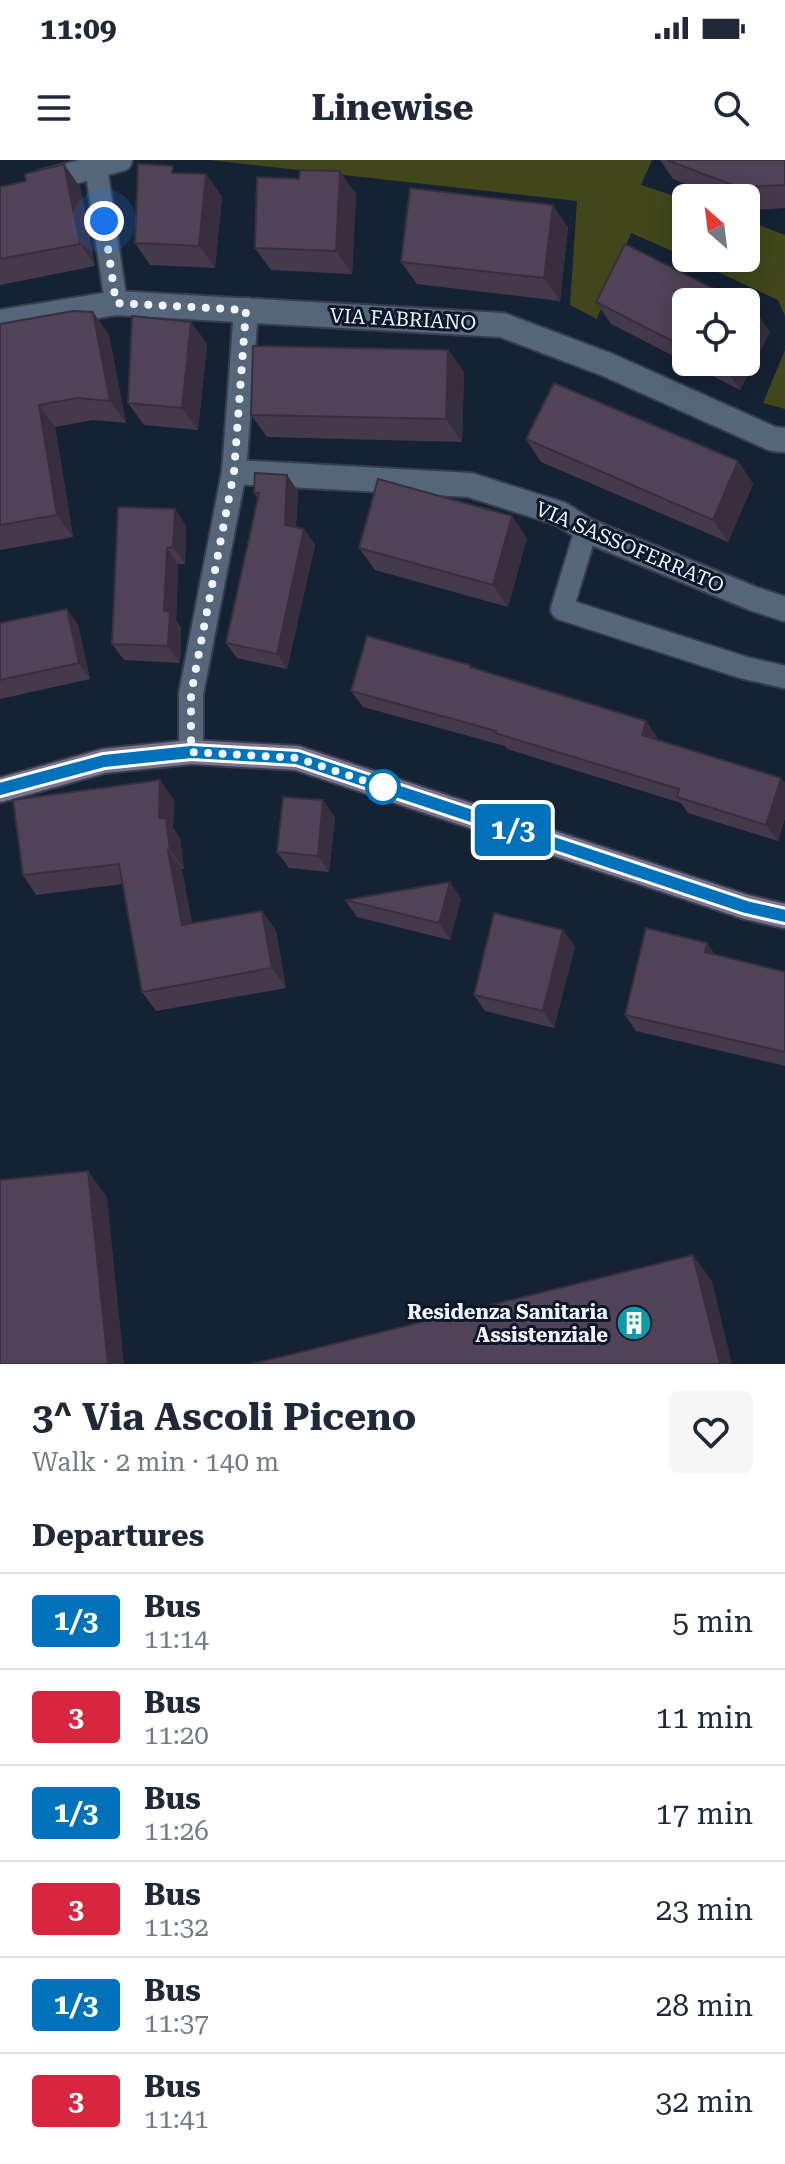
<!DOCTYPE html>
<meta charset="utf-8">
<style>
:root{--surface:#fff;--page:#f6f6f7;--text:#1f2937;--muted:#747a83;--line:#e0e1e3}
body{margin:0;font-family:"Roboto Serif",serif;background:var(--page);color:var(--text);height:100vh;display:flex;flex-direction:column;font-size:30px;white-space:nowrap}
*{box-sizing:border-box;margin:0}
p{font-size:26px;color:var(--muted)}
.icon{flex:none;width:44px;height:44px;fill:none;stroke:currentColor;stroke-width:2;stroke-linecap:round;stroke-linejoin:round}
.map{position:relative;height:1204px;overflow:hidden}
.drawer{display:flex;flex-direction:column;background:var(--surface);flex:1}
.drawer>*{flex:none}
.badge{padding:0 16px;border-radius:6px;font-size:28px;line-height:52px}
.needle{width:52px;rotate:332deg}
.buttons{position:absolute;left:672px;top:24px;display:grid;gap:16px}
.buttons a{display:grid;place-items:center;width:88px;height:88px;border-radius:12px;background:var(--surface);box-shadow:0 4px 20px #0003;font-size:40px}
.you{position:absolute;width:40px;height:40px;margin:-20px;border:6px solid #fff;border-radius:50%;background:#1a73e8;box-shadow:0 0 0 12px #1a73e833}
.map>.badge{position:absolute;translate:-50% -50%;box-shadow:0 0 0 4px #fff}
h2{padding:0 32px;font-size:30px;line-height:72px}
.round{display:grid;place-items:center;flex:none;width:84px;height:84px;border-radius:12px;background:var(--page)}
.overview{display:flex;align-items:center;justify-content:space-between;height:136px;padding:0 32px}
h1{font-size:38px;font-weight:700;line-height:60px}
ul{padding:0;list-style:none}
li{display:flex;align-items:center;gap:24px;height:96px;padding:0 32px;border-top:2px solid var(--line)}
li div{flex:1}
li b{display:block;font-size:30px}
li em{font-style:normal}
li .badge{min-width:88px;font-weight:700;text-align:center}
.status{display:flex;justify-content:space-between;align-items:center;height:56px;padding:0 40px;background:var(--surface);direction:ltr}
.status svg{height:22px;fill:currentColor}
header{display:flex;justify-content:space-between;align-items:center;height:104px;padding:0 32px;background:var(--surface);font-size:36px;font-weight:700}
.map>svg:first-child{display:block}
.green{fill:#41471b}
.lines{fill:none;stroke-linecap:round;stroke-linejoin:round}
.lane-casing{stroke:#363e4d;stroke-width:26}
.street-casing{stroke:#363e4d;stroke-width:28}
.secondary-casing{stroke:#363e4d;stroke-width:28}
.lane{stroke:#55657a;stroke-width:22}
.street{stroke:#55657a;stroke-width:24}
.secondary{stroke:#7a718f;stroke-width:24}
.wall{fill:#453a4c}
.shaded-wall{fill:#382f3e}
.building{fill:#504358;stroke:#382f3e;stroke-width:2}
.line-casing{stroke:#fff;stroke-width:18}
.line{stroke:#0072bc;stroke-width:12}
.walk{stroke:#eef5ff;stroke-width:8;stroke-dasharray:0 14.4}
.stop-dot{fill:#fff;stroke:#0072bc;stroke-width:4}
.labels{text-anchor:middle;stroke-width:6;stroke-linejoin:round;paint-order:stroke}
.street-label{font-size:20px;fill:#eef5ff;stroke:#0c182a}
.poi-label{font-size:20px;font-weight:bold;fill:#eef5ff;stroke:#0c182a;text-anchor:end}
</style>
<div class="status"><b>11:09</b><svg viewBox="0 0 49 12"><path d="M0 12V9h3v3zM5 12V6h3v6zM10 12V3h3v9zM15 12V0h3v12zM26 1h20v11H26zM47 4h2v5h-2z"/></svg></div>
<header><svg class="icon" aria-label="menu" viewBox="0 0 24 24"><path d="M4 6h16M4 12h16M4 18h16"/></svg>Linewise<svg class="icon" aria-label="search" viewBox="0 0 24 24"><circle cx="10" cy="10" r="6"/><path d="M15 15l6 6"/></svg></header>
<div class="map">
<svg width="785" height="1204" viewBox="0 0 785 1204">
<rect width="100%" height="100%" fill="#152234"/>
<g class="green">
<path d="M210,0H652L641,25L686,40V97L631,73L597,159L570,145L577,41Z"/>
<path d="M746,60L785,75V156L778,140L688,98H746Z"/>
<path d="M785,190V249L763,243Z"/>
</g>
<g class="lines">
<defs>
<g id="lane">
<path d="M43,21L96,7"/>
<path d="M116,143L96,7L121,0"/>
<path d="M586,370L562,449L745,508L785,517"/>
</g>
<g id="street">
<path d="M0,162L116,143L502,165L608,205L773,279L785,280"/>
<path d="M234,312L470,325L561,354L586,370L754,439L785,449"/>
<path d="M191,592V534L234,312L246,150"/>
</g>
<path id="secondary" d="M0,630L104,601L191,592L297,598L746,747L785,756"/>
</defs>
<use href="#lane" class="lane-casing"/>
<use href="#street" class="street-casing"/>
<use href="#secondary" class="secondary-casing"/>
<use href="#lane" class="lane"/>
<use href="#street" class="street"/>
<use href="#secondary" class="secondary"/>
</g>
<g class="wall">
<path d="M660,0H785V48L753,50L746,47V38H723L673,19Z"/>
<path d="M178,13L206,14L222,37L215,108L150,105L135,83Z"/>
<path d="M299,19L356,34L352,114L271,110L255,88Z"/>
<path d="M0,27H80L95,106L0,125Z"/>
<path d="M568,67L560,141L417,124L401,102Z"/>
<path d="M596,142H686V202H746L770,172L740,230L611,164Z"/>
<path d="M93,152L109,175L126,263L93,260L55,267L73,377L0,390V164Z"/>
<path d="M191,162L207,184L198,270L144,265L128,243Z"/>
<path d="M448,190L464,212L462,282L267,277L251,255Z"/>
<path d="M526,279L738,301L753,324L728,382L541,302Z"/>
<path d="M298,331L296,367L304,369L315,385L287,509L237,498L226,483L258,339L254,333Z"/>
<path d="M175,349L186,366L185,404H178L176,460L181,468L180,503L124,500L112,484Z"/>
<path d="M527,378L508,447L375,410L359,388Z"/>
<path d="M67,449L78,465L90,519L0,539V463Z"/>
<path d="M470,505L471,507L657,577V579L781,618L785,623V658L778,681L688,653L681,643L507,589L505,586L363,547L351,531Z"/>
<path d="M160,620L174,640L173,668L180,678L184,709H182L192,764L262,751L276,771L286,828L156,851L142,832L123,724L36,735L23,715Z"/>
<path d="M335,657L329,712L289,708L277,692Z"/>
<path d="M461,738L450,780L357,757L345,740Z"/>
<path d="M707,783L715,795L785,812V906L636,871L625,855Z"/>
<path d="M575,786L554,868L485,851L474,835Z"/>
</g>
<g class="shaded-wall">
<path d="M64,4L80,27L95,106L80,84Z"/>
<path d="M340,11L356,34L352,114L336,91Z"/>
<path d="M206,14L222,37L215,108L199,86Z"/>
<path d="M553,45L568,67L560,141L544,118Z"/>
<path d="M755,150L770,172L740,230L725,208L728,202H746V167Z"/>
<path d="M93,152L109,175L126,263L110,241Z"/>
<path d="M191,162L207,184L198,270L182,248Z"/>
<path d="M448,190L464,212L462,282L446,259Z"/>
<path d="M39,245L55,267L73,377L57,355Z"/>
<path d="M738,301L753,324L728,382L713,360Z"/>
<path d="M287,315L298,331L295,380L285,365Z"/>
<path d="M175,349L186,366L185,404L173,387Z"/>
<path d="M512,356L527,378L508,447L493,425Z"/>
<path d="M304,369L315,385L287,509L277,494Z"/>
<path d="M167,388L178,404L176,460L181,468L180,503L168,486L164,451Z"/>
<path d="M67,449L78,465L90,519L79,503Z"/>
<path d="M646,561L657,577L653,591L642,575Z"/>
<path d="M781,618L785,623V658L778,681L766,665Z"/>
<path d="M160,620L174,640L173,668L180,678L184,709L170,690L159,658Z"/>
<path d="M323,640L335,657L329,712L318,696Z"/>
<path d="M168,690L182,709L195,785L182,765Z"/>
<path d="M450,722L461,738L450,780L439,763Z"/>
<path d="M262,751L276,771L286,828L272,808Z"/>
<path d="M563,770L575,786L554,868L543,851Z"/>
<path d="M707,783L718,800L705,792Z"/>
<path d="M88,1011L107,1037L124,1204H108Z"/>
<path d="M693,1095L712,1121L732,1204H720Z"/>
</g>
<g class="building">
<path d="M667,0H785V25L738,27Z"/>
<path d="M64,4L80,84L0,99V27L26,21L25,14Z"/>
<path d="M138,4L173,6L172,13L206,14L199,86L135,83Z"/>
<path d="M300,10L340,11L336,91L255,88L257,17L299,19Z"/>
<path d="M410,28L553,45L544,118L401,102Z"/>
<path d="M625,84L740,142H686V188L596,142Z"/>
<path d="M746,145L755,150L746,167Z"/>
<path d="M73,151L93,152L110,241L77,238L39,245L57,355L0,365V164Z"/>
<path d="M132,156L191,162L182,248L128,243Z"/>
<path d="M253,186L448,190L446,259L251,255Z"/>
<path d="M714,202H728L725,208Z"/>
<path d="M554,223L738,301L713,360L526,279Z"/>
<path d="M255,313L287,315L285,365L304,369L277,494L226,483L259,333H254Z"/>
<path d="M378,319L512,356L493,425L359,388Z"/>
<path d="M118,347L175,349L173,387L167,388L164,451L170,452L168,486L112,484Z"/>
<path d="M67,449L79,503L0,520V463Z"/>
<path d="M367,476L470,505V507L646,561L642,575L781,618L766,665L677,637L679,629L495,573L496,571L351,531Z"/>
<path d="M160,620L159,658L166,659L170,690H168L182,765L262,751L272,808L142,832L119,704L23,715L13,640Z"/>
<path d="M283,637L323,640L318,696L277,692Z"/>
<path d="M450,722L439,763L345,740Z"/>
<path d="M494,753L563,770L543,851L474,835Z"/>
<path d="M646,768L707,783L705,792L785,812V892L625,855Z"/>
<path d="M88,1011L108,1204H0V1020Z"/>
<path d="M693,1095L720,1204H252Z"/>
</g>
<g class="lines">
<defs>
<path id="line" d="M0,629L104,601L191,592L297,598L746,747L785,756"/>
</defs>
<use href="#line" class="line-casing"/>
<use href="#line" class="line"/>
<path class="walk" d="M104,61L116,143L246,150L234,312L191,534V592L297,598L386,628L383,627"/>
</g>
<defs>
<symbol id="building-disc" viewBox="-11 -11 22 22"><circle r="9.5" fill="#0f9aa8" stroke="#0c182a"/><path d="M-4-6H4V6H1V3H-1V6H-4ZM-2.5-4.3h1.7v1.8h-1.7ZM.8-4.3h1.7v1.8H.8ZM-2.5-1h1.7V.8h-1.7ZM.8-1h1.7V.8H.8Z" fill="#fff"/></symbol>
</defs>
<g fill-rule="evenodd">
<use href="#building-disc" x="614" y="1143" width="40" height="40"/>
</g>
<circle class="stop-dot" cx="383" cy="627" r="16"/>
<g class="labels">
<g class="street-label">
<text transform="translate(403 159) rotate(3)" y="7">VIA FABRIANO</text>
<text transform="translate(630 387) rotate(23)" y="7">VIA SASSOFERRATO</text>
</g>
<g class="poi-label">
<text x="608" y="1159">Residenza Sanitaria<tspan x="608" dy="23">Assistenziale</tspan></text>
</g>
</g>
</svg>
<div class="buttons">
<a><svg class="needle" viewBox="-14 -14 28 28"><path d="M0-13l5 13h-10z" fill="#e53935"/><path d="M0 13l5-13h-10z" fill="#747a83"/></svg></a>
<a><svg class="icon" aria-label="locate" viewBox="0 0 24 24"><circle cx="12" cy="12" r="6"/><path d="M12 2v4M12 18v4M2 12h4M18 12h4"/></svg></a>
</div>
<div class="you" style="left:104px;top:61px"></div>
<b class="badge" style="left:513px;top:670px;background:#0072bc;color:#fff">1/3</b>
</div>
<section class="drawer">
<div class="overview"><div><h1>3^ Via Ascoli Piceno</h1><p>Walk · 2 min · 140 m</p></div><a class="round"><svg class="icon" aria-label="heart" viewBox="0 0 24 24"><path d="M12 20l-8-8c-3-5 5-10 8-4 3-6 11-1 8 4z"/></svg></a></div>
<h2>Departures</h2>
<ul>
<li><span class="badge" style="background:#0072bc;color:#fff">1/3</span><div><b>Bus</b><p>11:14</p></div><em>5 min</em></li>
<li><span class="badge" style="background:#d7263d;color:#fff">3</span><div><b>Bus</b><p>11:20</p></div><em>11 min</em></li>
<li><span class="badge" style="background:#0072bc;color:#fff">1/3</span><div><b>Bus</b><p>11:26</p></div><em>17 min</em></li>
<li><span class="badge" style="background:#d7263d;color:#fff">3</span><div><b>Bus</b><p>11:32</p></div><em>23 min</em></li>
<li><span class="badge" style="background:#0072bc;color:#fff">1/3</span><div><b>Bus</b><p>11:37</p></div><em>28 min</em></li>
<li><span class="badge" style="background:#d7263d;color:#fff">3</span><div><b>Bus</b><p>11:41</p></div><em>32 min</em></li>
</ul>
</section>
